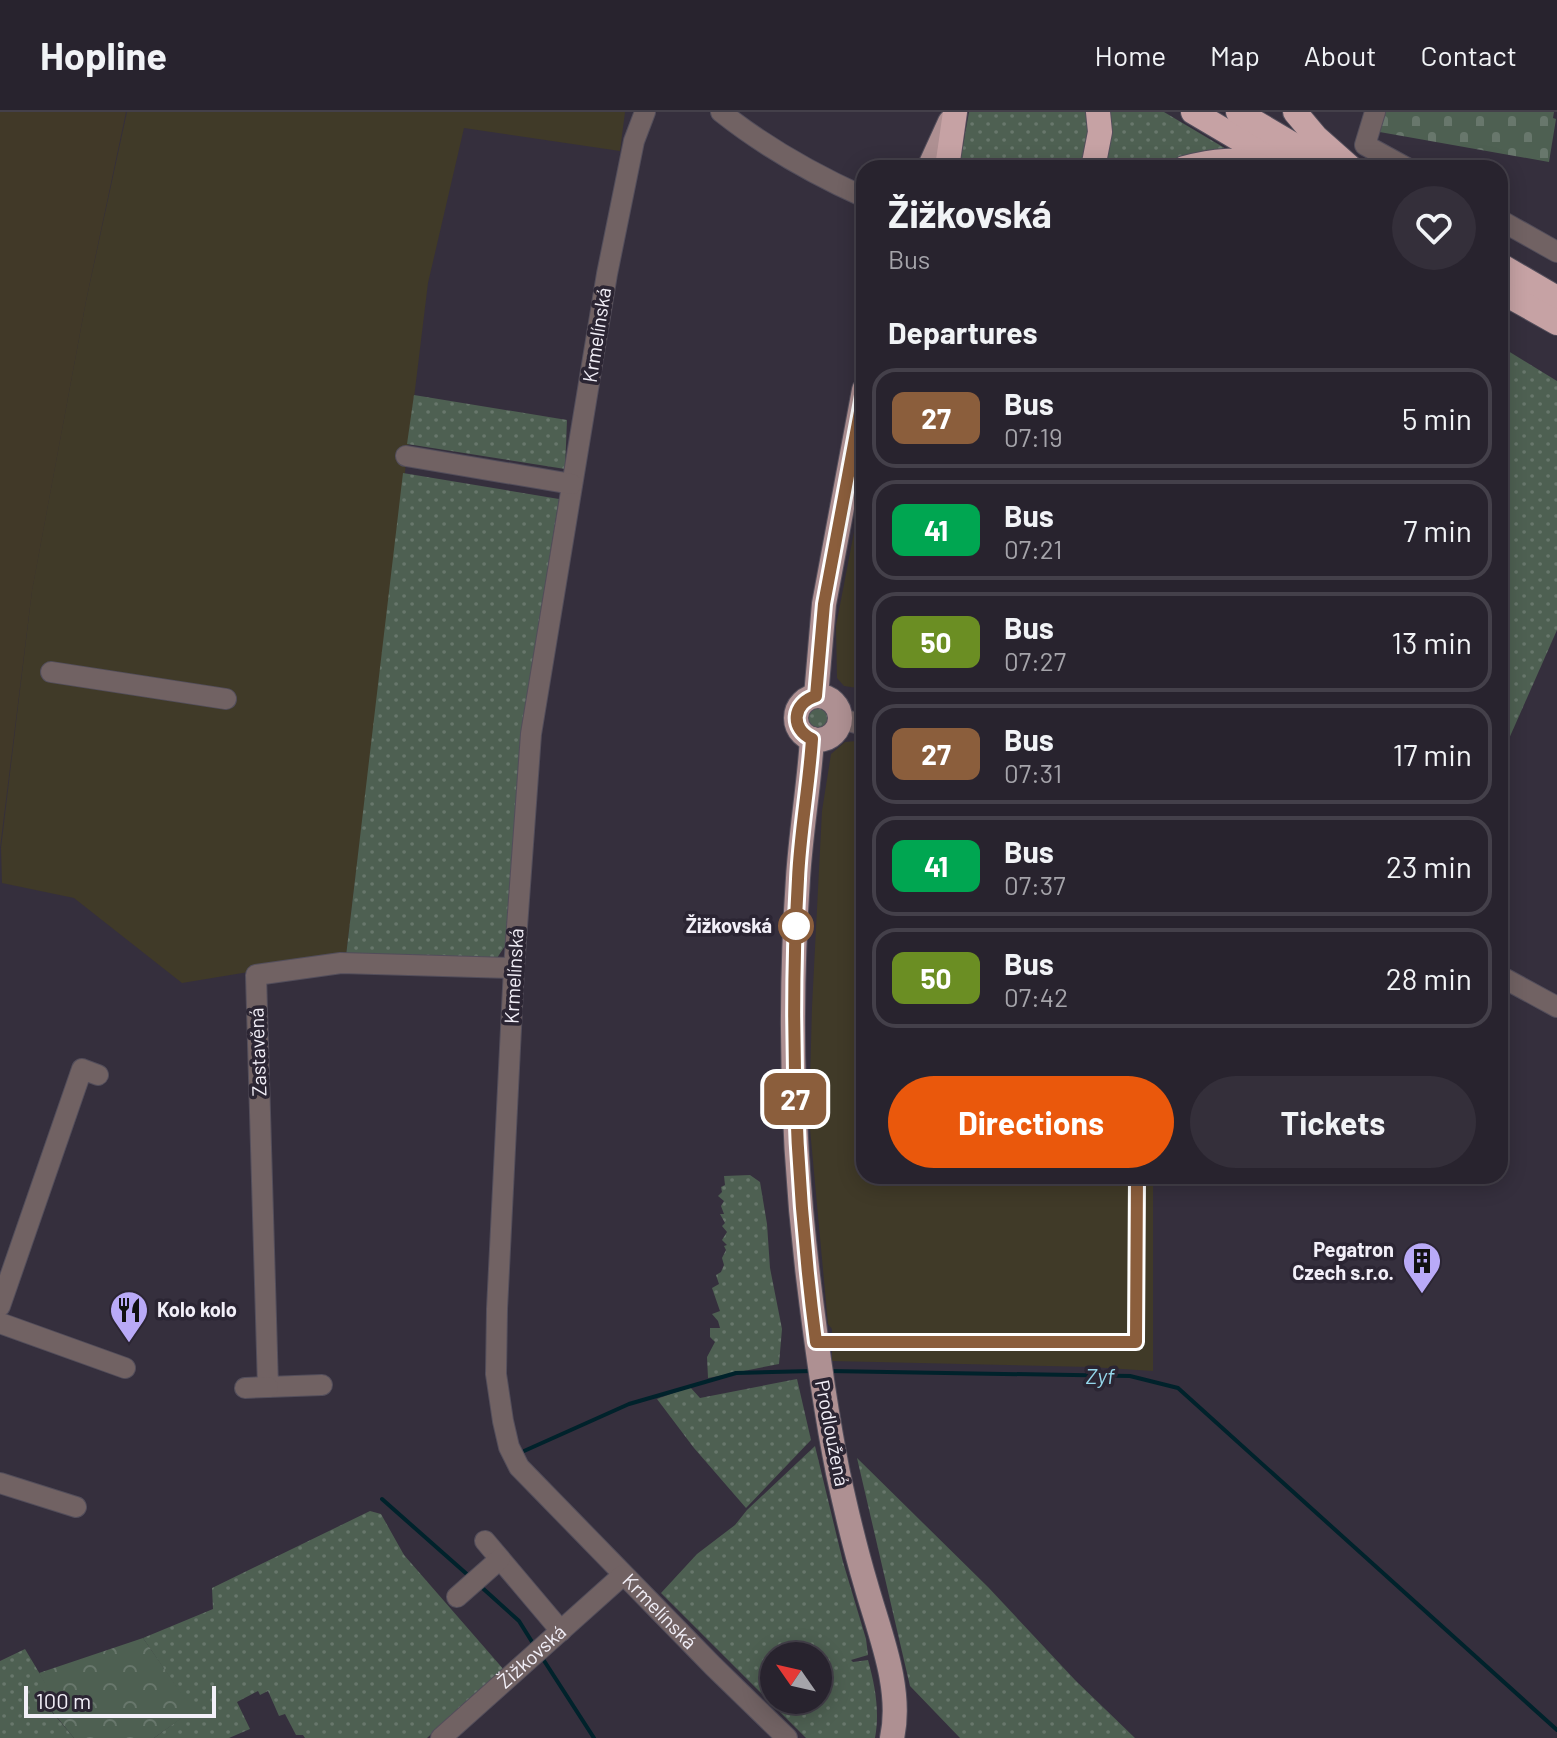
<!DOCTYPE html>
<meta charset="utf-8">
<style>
:root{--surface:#28232e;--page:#342f3a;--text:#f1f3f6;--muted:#a5a4aa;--line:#44404a;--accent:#ea580c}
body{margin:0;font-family:Barlow,sans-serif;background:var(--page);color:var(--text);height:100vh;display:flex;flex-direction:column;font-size:30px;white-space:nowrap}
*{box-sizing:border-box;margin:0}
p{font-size:26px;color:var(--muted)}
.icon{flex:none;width:44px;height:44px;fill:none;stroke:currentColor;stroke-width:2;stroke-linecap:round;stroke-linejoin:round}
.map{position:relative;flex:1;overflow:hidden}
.details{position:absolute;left:856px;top:48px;width:652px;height:1024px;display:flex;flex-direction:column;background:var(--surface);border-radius:24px;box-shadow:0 4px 20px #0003,0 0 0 2px var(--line)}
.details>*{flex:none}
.badge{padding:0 16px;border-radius:12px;font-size:28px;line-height:52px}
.needle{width:52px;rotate:304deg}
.tools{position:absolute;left:760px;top:1530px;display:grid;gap:16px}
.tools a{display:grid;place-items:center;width:72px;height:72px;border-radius:50%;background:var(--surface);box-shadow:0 4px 20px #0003,0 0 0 2px var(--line);font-size:40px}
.scale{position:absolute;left:24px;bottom:20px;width:192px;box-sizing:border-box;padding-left:8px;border:4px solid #f2eff8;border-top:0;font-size:22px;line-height:28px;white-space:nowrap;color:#f2eff8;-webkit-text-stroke:6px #2b2533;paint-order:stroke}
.map>.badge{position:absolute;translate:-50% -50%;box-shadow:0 0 0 4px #fff}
h2{padding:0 32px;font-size:30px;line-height:72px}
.round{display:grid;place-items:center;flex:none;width:84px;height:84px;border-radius:42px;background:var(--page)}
.summary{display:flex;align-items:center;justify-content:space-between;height:136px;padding:0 32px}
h1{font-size:38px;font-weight:700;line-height:60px}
.primary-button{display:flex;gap:16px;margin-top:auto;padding:16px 32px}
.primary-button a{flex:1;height:92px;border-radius:48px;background:var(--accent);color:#fff;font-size:32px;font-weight:700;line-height:92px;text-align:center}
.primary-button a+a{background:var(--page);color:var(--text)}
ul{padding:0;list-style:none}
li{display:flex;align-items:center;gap:24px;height:100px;margin:0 16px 12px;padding:0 16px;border:4px solid var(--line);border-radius:24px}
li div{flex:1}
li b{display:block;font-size:30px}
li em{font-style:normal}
li .badge{min-width:88px;font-weight:700;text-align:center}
header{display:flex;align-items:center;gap:48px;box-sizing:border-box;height:112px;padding:0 40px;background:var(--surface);border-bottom:2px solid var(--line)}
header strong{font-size:38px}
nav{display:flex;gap:44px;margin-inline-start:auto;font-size:28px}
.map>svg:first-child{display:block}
.commercial{fill:#403a28}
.education{fill:#413928}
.grass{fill:url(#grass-dots);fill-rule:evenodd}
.forest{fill:url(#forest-crowns)}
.cemetery{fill:url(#cemetery-stones)}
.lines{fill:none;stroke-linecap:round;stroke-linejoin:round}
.stream{stroke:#00222b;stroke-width:4}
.minor-casing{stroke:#534e5b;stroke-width:22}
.major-casing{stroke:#534e5b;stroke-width:26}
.highway-casing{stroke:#534e5b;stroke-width:26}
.minor{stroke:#716263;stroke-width:20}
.major{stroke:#ae9092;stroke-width:24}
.highway{stroke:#c6a2a4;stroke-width:24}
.line-casing{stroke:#fff;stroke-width:18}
.line{stroke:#8b5e3c;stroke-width:12}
.stop-dot{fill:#fff;stroke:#8b5e3c;stroke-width:4}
.labels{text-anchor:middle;stroke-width:7;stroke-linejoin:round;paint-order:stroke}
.street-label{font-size:20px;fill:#f2eff8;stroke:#2b2533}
.stop-label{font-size:20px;font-weight:bold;fill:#f2eff8;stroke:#2b2533;text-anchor:end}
.poi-label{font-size:20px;font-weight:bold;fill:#f2eff8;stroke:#2b2533;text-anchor:end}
.water-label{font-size:22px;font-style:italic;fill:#94d7eb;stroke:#2b2533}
</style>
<header>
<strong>Hopline</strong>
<nav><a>Home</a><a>Map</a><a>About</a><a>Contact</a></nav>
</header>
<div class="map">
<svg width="1557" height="1626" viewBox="0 0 1557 1626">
<defs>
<pattern id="grass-dots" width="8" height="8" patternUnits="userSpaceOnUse" patternTransform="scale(2)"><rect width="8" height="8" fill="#4e6052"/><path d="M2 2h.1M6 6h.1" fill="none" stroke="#68776c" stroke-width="1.8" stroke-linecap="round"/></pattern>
<pattern id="forest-crowns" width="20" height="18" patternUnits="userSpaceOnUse" patternTransform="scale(2)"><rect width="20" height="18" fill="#4e6052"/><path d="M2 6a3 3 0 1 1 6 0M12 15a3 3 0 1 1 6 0" fill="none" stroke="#68776c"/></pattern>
<pattern id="cemetery-stones" width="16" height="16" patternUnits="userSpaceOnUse" patternTransform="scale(2)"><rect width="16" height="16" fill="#4e6052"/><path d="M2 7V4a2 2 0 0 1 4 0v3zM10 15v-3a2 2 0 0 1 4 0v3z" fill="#68776c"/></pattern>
</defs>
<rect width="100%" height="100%" fill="#352f3d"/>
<g class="commercial">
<path d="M127,0H625L620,39L464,16L428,171L346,844L182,871L74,786L2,771L1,736L32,478L86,189Z"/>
<path d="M864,368V577L844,574L837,566L836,514Z"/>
<path d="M856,629L864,632V1064H1153V1259L1091,1255L832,1249V1217L828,1212L809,1006L812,895L822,699L831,642L845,630Z"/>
</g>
<path class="education" d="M0,0H126L86,189L32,479L0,736Z"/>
<g class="grass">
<path d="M969,0H1093L1088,56H959Z"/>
<path d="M1105,0H1164L1228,38L1177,49L1161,56H1099Z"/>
<path d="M1500,234L1557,269V518L1500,647Z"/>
<path d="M414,283L567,308L565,357L407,332Z"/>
<path d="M403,361L559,387L522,615L505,834L495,849L346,844Z"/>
<circle cx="818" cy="606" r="13"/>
<path d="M750,1063L760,1070L767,1112L770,1156L782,1217L779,1252L708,1266L707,1245L715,1230L710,1225V1216H720L718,1209L712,1202L720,1199L712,1176L719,1172L716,1163L721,1160L724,1153L722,1146L726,1138L724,1134L727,1133L722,1128L727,1120L722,1114L725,1111L720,1102H724L721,1094L724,1089L718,1084L722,1080L721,1075L725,1073L724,1064Z"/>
<path d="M797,1267L811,1328L746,1396L694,1336L657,1287L690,1275L700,1286Z"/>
<path d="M815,1334L843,1450L866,1527L868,1543L851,1548L853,1550L868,1548C875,1573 880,1600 875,1626H806L661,1481L697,1442L735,1413L747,1398ZM774,1544H818V1588H774Z"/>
<path d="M857,1346L988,1475L1075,1568L1135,1626H960L910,1574Z"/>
<path d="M370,1399L381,1402L404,1443L505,1559L464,1591L427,1626H305L303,1623H296L285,1602L279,1604L268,1579L260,1583L258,1579L237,1590L250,1617L229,1626H154L192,1598L143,1526L213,1497L212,1476Z"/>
<path d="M25,1537L50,1579L42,1588L74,1626H0V1549Z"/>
</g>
<path class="forest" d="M143,1526L193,1598L154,1626H74L42,1587L49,1579L39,1561Z"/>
<path class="cemetery" d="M1380,0H1554L1553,6L1556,7L1549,50L1374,19Z"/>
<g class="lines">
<g class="stream">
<path d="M829,1259L1130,1264L1178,1276L1557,1618"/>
<path d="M524,1339L629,1292L736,1261L812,1259"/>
<path d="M382,1387L469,1464"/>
<path d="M478,1472L519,1509L534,1533"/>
<path d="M541,1544L594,1626"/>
</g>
<defs>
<g id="minor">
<path id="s1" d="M645,0L634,29L607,162L531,622L514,856L497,1197L496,1262L503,1309L509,1335L519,1355L713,1554L787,1626"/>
<path d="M721,0C765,35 813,62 864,85"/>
<path d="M1375,0L1365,33L1407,56"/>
<path d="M1500,108L1557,140"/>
<path d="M406,344L572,372"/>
<path d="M51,560L226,587"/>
<path d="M841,607L864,613"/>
<path d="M1500,864L1557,895"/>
<path d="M0,1194L82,957L98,963"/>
<path d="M0,1211L125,1256"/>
<path d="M322,1273L268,1275L256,863L341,851L514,856"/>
<path d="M245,1276L268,1275"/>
<path d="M0,1371L76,1395"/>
<path d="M485,1429L561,1519"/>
<path d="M457,1485L500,1447"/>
<path id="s2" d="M441,1626L623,1463"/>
</g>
<g id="major">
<path d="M929,56L950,10"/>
<circle cx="818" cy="606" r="22"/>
<path d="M816,584L824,492L864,278"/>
<path d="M812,627C809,674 801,719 798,766C789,898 792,1032 808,1164C816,1230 825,1296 838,1361C846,1398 855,1436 866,1473C879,1520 903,1576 892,1626"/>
</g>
<g id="highway">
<path d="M1193,0L1288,56"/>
<path d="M1238,0L1333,56"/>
<path d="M1295,0L1316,25L1351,56"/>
<path d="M947,56L955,0"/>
<path d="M1093,56L1100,20L1098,0"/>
<path d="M1184,56C1211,49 1238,44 1265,56"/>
<path d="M1500,153L1557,186"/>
<path d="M1500,179L1557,211"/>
</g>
</defs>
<use href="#minor" class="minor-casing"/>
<use href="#major" class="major-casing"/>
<use href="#highway" class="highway-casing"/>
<use href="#minor" class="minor"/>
<use href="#major" class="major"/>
<use href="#highway" class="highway"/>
</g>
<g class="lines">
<defs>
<path id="line" d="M864,278L824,492L816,584C792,591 790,617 812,627C809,674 800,720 798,767C789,923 796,1076 816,1230H1136L1137,1064"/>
</defs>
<use href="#line" class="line-casing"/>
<use href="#line" class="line"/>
</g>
<defs>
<symbol id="building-pin" viewBox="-11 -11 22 30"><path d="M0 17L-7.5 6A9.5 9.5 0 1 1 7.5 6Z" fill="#b9aaf7" stroke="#2b2533"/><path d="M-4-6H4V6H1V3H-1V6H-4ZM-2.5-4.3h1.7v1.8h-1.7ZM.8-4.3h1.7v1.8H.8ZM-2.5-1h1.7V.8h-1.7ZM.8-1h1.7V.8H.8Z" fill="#111"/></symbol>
<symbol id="restaurant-pin" viewBox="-11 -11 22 30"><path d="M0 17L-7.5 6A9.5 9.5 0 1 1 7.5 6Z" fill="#b9aaf7" stroke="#2b2533"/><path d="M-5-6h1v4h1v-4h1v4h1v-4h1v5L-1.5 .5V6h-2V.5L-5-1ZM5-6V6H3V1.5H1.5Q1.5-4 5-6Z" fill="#111"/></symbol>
</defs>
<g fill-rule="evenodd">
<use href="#building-pin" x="1400" y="1127" width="44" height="60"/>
<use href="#restaurant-pin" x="107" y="1176" width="44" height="60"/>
</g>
<circle class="stop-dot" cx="796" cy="814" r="16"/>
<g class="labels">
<g class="street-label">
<text transform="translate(597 223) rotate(-81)" y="7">Krmelínská</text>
<text transform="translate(514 864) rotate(-87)" y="7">Krmelínská</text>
<text transform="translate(258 940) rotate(-92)" y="7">Zastavěná</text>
<text transform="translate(832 1321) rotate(79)" y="7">Prodloužená</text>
<text dy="7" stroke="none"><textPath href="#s1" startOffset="1572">Krmelínská</textPath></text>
<text dy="7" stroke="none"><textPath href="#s2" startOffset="122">Žižkovská</textPath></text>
</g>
<g class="stop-label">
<text x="772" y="821">Žižkovská</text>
</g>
<g class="poi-label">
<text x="1394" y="1145">Pegatron<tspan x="1394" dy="23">Czech s.r.o.</tspan></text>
<text x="157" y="1205" text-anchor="start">Kolo kolo</text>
</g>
<g class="water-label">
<text x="1100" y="1272">Zyf</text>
</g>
</g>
</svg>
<div class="tools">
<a><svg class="needle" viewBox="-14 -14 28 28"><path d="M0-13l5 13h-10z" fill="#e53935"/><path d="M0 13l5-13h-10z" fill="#a5a4aa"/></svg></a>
</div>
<div class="scale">100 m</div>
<b class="badge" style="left:795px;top:987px;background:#8b5e3c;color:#fff">27</b>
<section class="details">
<div class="summary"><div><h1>Žižkovská</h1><p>Bus</p></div><a class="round"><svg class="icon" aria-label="heart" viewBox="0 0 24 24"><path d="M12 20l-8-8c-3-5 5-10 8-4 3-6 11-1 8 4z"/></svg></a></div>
<h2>Departures</h2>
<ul>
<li><span class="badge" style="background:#8b5e3c;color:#fff">27</span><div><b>Bus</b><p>07:19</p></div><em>5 min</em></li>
<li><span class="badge" style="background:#00a651;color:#fff">41</span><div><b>Bus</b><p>07:21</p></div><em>7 min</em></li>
<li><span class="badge" style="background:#6b8e23;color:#fff">50</span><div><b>Bus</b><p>07:27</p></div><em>13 min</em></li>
<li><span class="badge" style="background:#8b5e3c;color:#fff">27</span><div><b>Bus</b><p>07:31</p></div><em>17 min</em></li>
<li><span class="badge" style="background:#00a651;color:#fff">41</span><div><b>Bus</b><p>07:37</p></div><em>23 min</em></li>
<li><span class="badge" style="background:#6b8e23;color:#fff">50</span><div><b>Bus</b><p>07:42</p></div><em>28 min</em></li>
</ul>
<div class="primary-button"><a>Directions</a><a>Tickets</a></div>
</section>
</div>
